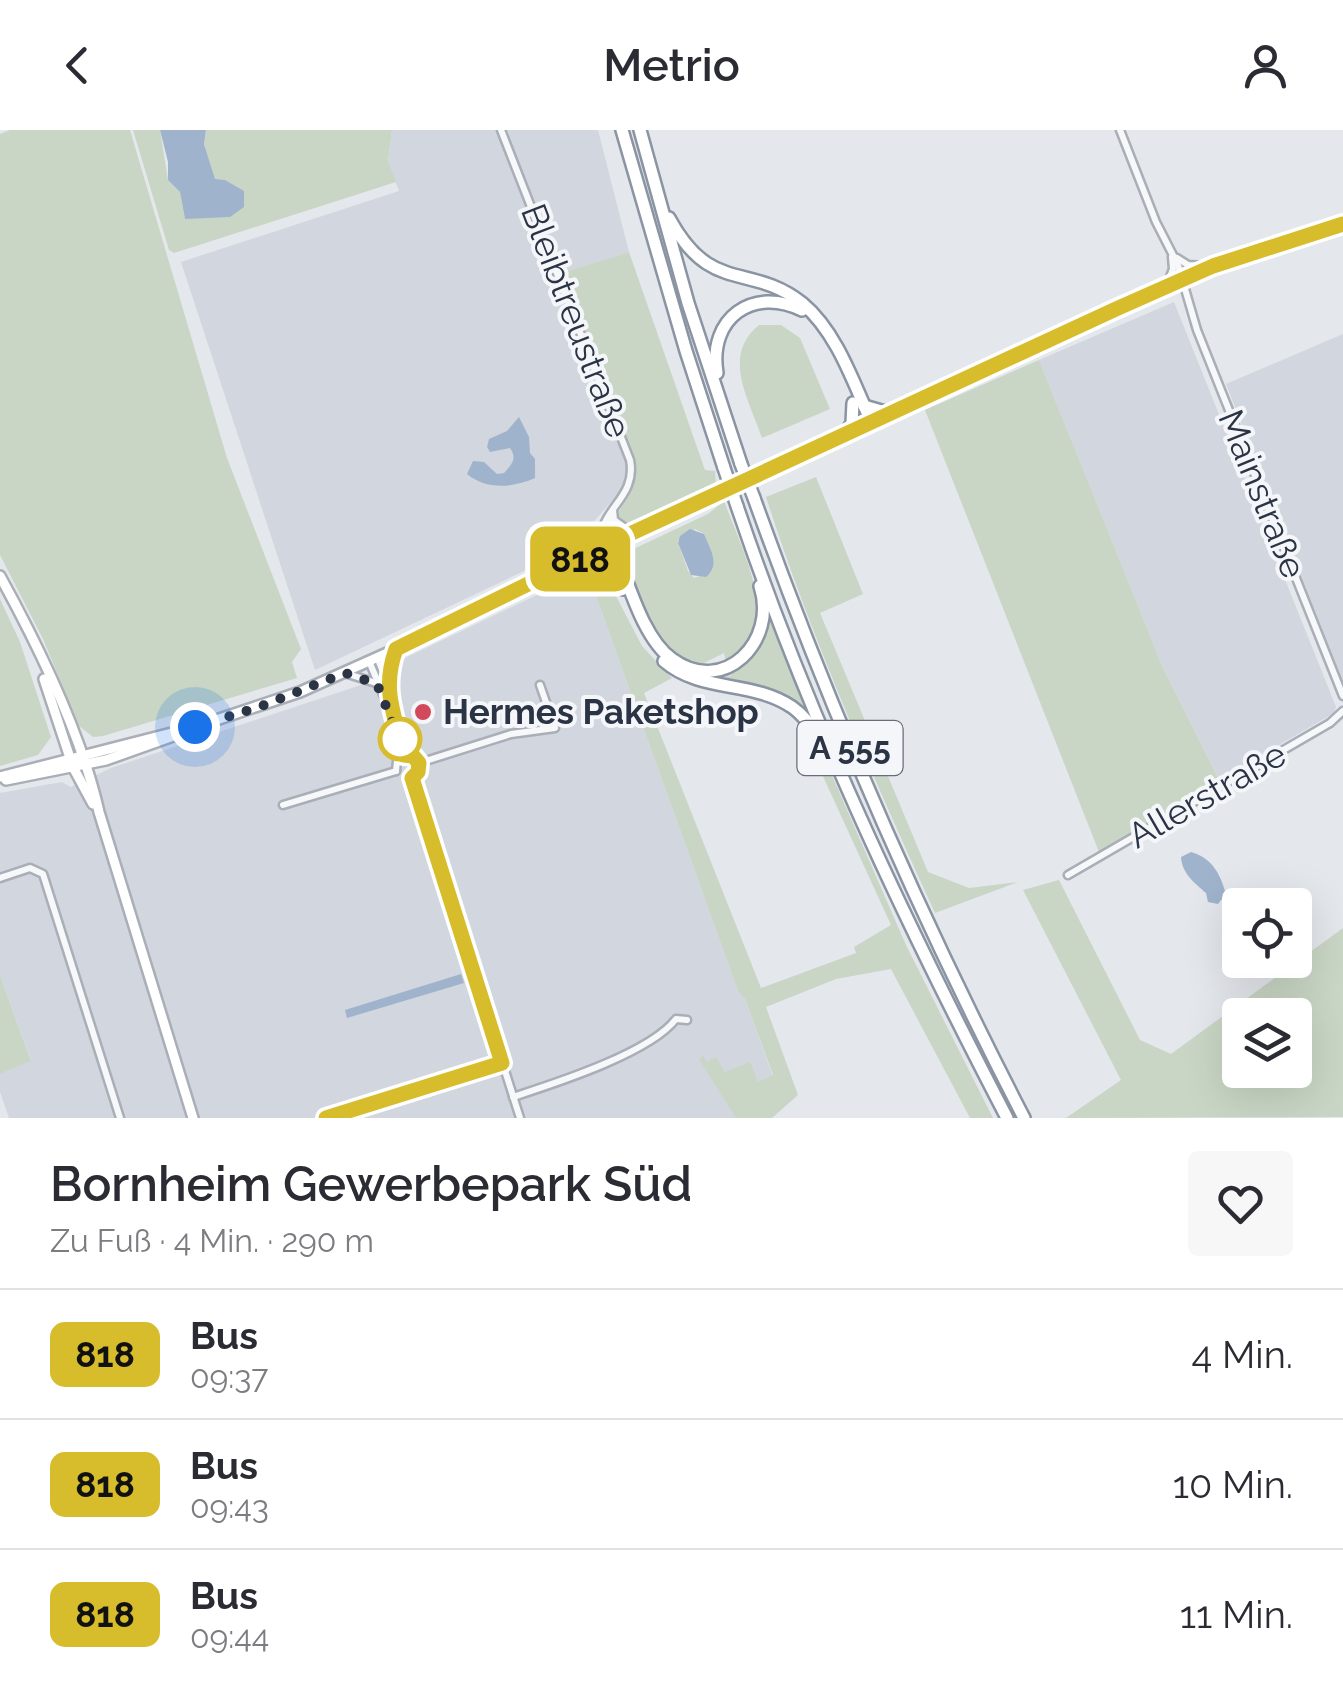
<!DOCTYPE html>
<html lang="de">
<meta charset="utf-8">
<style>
:root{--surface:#fff;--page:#f7f7f7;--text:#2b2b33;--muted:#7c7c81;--line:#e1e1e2}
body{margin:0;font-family:Raleway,sans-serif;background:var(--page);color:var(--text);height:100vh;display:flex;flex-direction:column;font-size:38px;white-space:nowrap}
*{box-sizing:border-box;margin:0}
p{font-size:32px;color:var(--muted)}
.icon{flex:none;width:55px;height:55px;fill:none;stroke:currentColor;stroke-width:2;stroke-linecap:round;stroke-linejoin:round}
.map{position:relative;height:988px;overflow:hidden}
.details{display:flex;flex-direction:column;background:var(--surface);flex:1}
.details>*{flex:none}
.badge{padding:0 20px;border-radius:15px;font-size:35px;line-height:65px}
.tools{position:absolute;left:1222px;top:758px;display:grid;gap:20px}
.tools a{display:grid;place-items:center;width:90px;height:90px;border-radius:10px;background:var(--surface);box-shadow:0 10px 40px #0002;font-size:50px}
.you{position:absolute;width:50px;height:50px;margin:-25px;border:8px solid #fff;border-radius:50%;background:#1a73e8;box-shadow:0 0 0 15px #1a73e833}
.map>.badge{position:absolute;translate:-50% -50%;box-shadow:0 0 0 5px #fff}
.round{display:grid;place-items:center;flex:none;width:105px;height:105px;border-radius:10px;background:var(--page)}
.overview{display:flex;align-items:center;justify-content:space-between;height:170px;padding:0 50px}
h1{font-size:48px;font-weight:600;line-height:75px}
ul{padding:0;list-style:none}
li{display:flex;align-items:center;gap:30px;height:130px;padding:0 50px;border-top:2px solid var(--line)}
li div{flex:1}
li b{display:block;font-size:38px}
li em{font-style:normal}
li .badge{min-width:110px;font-weight:700;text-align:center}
header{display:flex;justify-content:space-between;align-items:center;height:130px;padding:0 50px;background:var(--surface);font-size:45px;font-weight:600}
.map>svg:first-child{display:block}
.built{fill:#d2d6de}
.green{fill:#c9d6c5;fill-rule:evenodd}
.water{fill:#9fb4cc}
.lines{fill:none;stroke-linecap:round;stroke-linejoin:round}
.minor-casing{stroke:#a9aeb7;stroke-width:11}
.secondary-casing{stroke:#a9aeb7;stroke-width:14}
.motorway-casing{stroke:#8b94a3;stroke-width:16}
.minor{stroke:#f7f8fa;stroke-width:6}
.secondary{stroke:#fff;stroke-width:9}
.motorway{stroke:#fff;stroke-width:11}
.motorway-bridge-casing{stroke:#8b94a3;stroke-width:16;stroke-linecap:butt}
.motorway-bridge{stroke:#fff;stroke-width:11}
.line-casing{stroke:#fff;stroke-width:22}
.line{stroke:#d7bc2b;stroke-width:15}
.walk{stroke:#2b3445;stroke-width:10;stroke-dasharray:0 18}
.poi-dot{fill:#d1495b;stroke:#f4f6f9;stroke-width:4}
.stop-dot{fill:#fff;stroke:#d7bc2b;stroke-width:5}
.labels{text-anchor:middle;stroke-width:8;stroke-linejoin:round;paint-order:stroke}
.shield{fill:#f4f6f9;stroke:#676e7b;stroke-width:2.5}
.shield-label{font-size:32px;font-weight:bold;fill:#2b3445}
.street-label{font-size:35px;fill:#2b3445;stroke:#f4f6f9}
.poi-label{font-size:35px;font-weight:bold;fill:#2b3445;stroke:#f4f6f9;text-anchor:start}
</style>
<header><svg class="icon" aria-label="back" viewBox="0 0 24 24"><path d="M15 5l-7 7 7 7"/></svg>Metrio<svg class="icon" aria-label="person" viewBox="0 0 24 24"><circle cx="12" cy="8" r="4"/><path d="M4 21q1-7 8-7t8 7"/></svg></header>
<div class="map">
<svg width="1343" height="988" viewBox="0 0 1343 988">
<rect width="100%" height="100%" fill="#e4e7ec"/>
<g class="built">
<path d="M392,0H598L629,122L563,143L634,329L636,344L627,343L624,357L576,412L524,441L315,540L181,132L399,61L388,32Z"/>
<path d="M1174,172L1336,577L1334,583L1219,650L1163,538L1039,230Z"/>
<path d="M1343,204V553L1226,254Z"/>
<path d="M587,441L738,861L745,869L777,958L742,988H9L0,962V944L31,930L0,845V663L62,652L71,657L111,638L361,555L395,538L401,530Z"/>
</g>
<g class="green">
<path d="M10,0H130L227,328L301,519L292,532L297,548L103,606L93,607L79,596L43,509L0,425V4Z"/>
<path d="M133,0H160L168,50L180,62L185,89L215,50L204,14L206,0H392L388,31L396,52L174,123L169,120Z"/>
<path d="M629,122L705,340L715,341L716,355L630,393L621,391L618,384C627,364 638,353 634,329L562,143Z"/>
<path d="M759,195H781L800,208L830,279L762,308C749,269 721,226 759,195Z"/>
<path d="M1039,230L1163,538L1219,650L1099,722L925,280Z"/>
<path d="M816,347L863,464L820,483L928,742L969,758L1018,752L935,783C873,647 812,510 766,367Z"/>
<path d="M724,371C736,404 769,470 754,503C750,514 735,524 726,532L724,523L700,535C693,532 683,531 677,527C654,512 632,452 626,425L627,422L708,384ZM695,399L704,404L711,442L694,448L688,441L678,413V410Z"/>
<path d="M587,441H603L642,516L672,548L644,563L761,858L856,823L854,817L891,795L800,596L820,618L906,815L993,988H970L891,839L836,849L766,877L798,965L772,988H736L699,929L703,926L707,932L716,927L725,942L750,932L758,952L773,945L745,869L738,861Z"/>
<path d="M0,469L20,512L51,607L38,625L0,636Z"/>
<path d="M768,486L808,586L700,544L731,546L732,538Z"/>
<path d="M1059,750L1140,910L1171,924L1343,798V987L1066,988L1121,950L1023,760ZM1240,885H1295V940H1240Z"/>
<path d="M0,845L31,931L0,944Z"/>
</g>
<g class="water">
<path d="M160,0H206L204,14L215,49L225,50L244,61V77L230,87L185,89L180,62L168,50V32Z"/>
<path d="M519,287L529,307L530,323L535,329V348C512,358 486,360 467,344L473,331L484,332L497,344L504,343C511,335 518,329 510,318L490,322L487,317L489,309L507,301Z"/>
<path d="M690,399L704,404C710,419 721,435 706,447L691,445L678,413L680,406Z"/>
<path d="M1191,722C1212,728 1220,743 1226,764L1218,774L1208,772L1206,763C1195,753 1182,744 1181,727Z"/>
<path d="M461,844L464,853L347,888L345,880Z"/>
</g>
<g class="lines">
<defs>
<g id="minor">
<path d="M501,0L630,330C638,370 594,381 603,416"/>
<path d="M1120,0L1156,92L1178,135L1197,200L1343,566"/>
<path d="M1177,128L1188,135L1207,136"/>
<path d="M1166,157L1173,139L1172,127"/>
<path d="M613,380L614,390L632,403"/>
<path d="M609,386L612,412"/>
<path d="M377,527L387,552L404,625"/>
<path d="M369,531L390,581"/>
<path d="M345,543L376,553"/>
<path d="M387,546L395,520"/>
<path d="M419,633L418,642L412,648L520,988"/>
<path d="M419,633L511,604L555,598L540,555"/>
<path d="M396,641L397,631L404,625L413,626L419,633"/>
<path d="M283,675L396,641"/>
<path d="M1068,745L1330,593L1343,581"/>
<path d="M0,748L30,738L43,744L120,988"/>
<path d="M513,967C556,953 650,923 676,889L687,890"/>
<path d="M326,988L501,933"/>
</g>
<g id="secondary">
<path d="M0,446C39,517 81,603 99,682L193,988"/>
<path d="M44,549L73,637L93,674"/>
<path d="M0,647L195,597L300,562L396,519L632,403L1116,179L1213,136L1343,94"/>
<path d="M6,650L106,630L179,604"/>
</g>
<g id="motorway">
<path d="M622,0L686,221L724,338"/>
<path d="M640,0L688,173L741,334"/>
<path d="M669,88C711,166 750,132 802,173C837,202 854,254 872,294"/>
<path d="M717,243C708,188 753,156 802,180"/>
<path d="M864,276L892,284"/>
<path d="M843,307L852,293L853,273"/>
<path d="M754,368C830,581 920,787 1024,988"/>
<path d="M737,376C808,587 904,790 1007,988"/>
<path d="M612,413C627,446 641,507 672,529C724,567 778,511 760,456"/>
<path d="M603,417L623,459"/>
<path d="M578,430L599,434L615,445"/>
<path d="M664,531C701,563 752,550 792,577C805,586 814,600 824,613"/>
</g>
</defs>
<use href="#minor" class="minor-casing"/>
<use href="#secondary" class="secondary-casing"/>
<use href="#motorway" class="motorway-casing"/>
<use href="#minor" class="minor"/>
<use href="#secondary" class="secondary"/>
<use href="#motorway" class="motorway"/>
<defs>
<g id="motorway-bridge">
<path d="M741,334L754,368"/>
<path d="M724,338L737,376"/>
</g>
</defs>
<use href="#motorway-bridge" class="motorway-bridge-casing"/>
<use href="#motorway-bridge" class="motorway-bridge"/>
</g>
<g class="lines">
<defs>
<path id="line" d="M326,988L502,933L412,648L418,642L419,633L413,626L404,625C395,585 381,560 396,519L632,403L1116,179L1213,136L1343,94"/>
</defs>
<use href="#line" class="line-casing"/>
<use href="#line" class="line"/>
<path class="walk" d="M195,597L259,577L345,543L377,554L402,616L400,609"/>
</g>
<circle class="poi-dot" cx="423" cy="582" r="10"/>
<circle class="stop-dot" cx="400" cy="609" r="20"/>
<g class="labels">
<rect class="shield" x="797.5" y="591" width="105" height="54" rx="8"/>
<g class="shield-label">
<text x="850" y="629">A 555</text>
</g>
<g class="street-label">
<text transform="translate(576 191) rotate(69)" y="12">Bleibtreustraße</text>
<text transform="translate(1262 364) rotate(68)" y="12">Mainstraße</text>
<text transform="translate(1207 665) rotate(-30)" y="12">Allerstraße</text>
</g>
<g class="poi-label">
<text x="443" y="594">Hermes Paketshop</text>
</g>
</g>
</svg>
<div class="tools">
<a><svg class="icon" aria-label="locate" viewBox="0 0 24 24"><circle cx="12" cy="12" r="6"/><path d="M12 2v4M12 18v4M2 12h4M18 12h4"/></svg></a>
<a><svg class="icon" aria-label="layers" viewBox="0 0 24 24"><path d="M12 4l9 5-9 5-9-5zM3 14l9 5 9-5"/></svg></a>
</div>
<div class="you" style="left:195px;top:597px"></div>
<b class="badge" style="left:580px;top:429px;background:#d7bc2b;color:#111">818</b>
</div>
<section class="details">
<div class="overview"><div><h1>Bornheim Gewerbepark Süd</h1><p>Zu Fuß · 4 Min. · 290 m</p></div><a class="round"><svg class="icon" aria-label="heart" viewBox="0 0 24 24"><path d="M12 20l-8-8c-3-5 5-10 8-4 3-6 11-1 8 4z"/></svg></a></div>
<ul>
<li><span class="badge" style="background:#d7bc2b;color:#111">818</span><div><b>Bus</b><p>09:37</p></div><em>4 Min.</em></li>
<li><span class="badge" style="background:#d7bc2b;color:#111">818</span><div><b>Bus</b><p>09:43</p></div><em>10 Min.</em></li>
<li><span class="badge" style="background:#d7bc2b;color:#111">818</span><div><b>Bus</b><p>09:44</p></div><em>11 Min.</em></li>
</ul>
</section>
